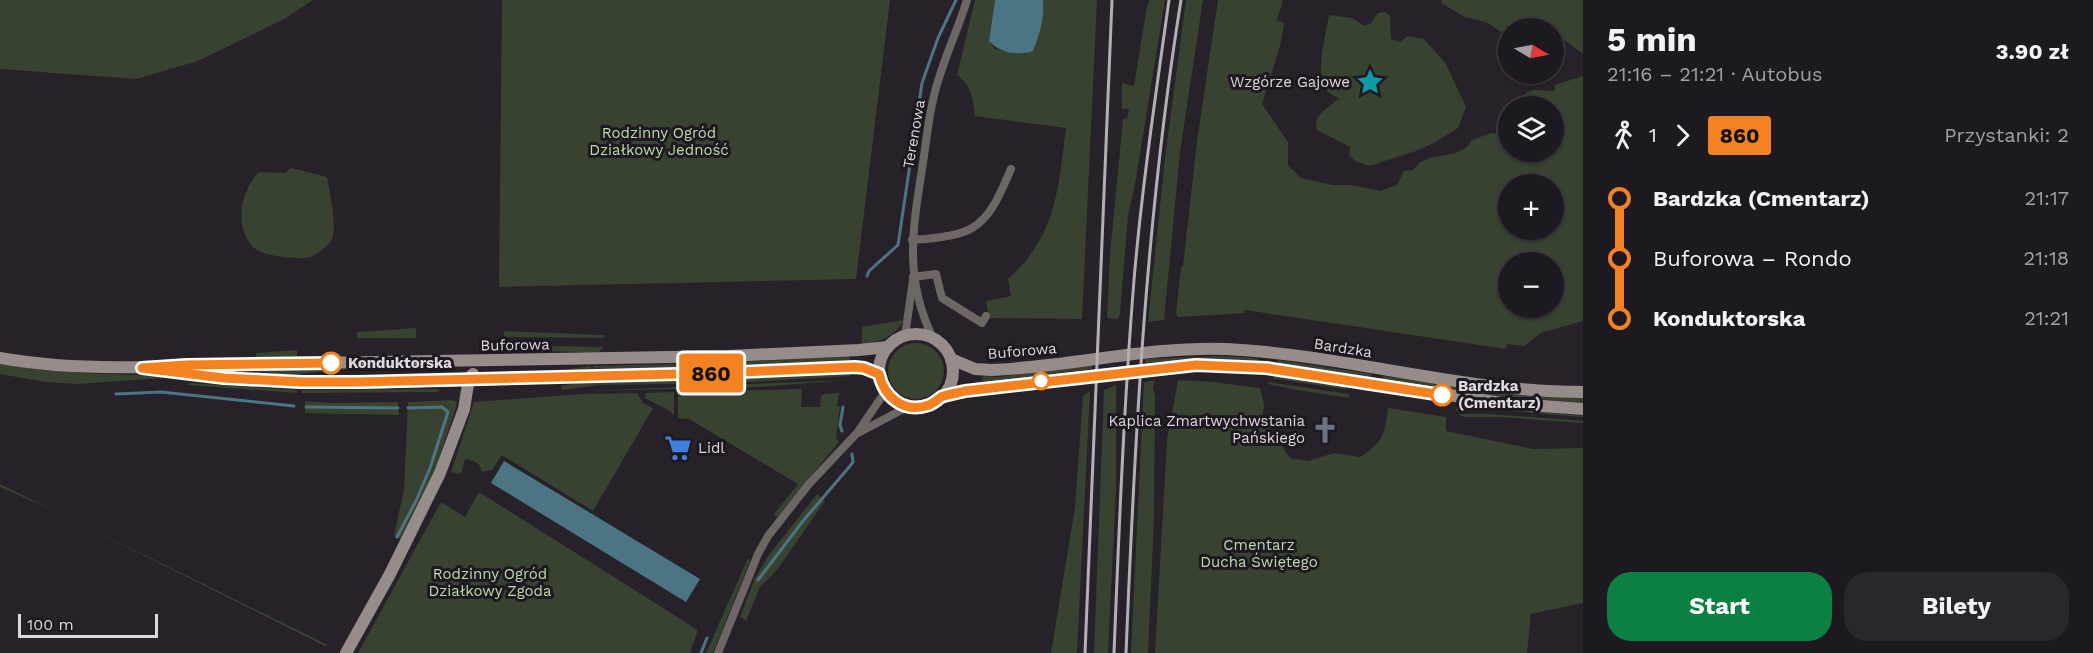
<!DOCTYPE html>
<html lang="pl">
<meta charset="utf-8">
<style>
:root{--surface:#1d1920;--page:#2a262d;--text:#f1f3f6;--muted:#a0a0a5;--line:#3b383e;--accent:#0b8043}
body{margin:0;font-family:"Work Sans",sans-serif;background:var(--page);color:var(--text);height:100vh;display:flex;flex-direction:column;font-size:22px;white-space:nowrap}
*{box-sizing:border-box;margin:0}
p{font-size:20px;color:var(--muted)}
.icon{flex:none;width:33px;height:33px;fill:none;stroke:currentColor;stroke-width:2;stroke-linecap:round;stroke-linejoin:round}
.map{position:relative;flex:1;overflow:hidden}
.details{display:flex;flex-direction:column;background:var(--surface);width:510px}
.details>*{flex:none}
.badge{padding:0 12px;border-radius:4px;font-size:21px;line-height:39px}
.needle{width:39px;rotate:100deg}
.fabs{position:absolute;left:1498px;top:18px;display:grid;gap:12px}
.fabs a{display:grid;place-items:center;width:66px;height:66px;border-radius:50%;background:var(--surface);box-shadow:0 2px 4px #0004,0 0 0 2px var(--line);font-size:30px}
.scale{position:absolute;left:18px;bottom:15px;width:140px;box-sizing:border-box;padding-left:6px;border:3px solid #ddd9df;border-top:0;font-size:16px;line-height:21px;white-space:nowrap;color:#ddd9df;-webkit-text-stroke:4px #1e1821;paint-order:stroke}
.map>.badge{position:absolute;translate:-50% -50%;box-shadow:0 0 0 3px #fff}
.legs{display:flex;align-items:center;gap:9px;height:66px;padding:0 24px;font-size:20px}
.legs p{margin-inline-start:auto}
.headline{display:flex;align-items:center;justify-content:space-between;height:102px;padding:0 24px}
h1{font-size:33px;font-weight:700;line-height:45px}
.cta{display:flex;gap:12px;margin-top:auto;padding:12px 24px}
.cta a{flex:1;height:69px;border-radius:24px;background:var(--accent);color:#fff;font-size:24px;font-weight:700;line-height:69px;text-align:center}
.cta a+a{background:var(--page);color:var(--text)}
ul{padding:0 24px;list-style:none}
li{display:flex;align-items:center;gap:21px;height:60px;font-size:22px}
li i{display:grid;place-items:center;width:9px;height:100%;margin:0 8px;background:currentColor}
li i::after{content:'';width:15px;height:15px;margin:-8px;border:4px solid;border-radius:50%;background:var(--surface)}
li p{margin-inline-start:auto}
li:first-child i{background:linear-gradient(#0000 50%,currentColor 0)}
li:last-child i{background:linear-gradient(currentColor 50%,#0000 0)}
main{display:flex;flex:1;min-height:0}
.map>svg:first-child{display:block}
.green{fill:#374231;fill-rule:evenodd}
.water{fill:#4b7582}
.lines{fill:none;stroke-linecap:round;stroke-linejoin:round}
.stream{stroke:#4b7582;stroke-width:3}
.street{stroke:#6d6664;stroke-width:8}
.secondary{stroke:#968c89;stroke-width:12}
.rail{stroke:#b4afb6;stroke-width:3}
.line-1-casing{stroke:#fff;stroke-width:14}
.line-1{stroke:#f58220;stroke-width:9}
.stop-1-dot{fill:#fff;stroke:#f58220;stroke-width:3}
.labels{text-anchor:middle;stroke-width:6;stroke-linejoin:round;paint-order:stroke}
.poi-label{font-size:15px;fill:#ddd9df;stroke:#1e1821;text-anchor:end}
.park-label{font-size:15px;fill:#badca6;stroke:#1e1821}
.street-label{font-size:15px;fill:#ddd9df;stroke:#1e1821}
.stop-label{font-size:15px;font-weight:bold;fill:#ddd9df;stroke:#1e1821;text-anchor:start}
</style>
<main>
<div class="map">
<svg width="1583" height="653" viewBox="0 0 1583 653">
<rect width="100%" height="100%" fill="#27212a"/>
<g class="green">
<path d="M0,0H313L286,18L198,61L136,79L0,69Z"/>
<path d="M502,0H890L856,279L499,287Z"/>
<path d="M975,0H995L989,41L995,49L1025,54L1044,7L1043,0H1097L1082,319L989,318L986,301L1011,296L1008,279C1057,235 1058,189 1066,128L975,116C973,98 971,85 957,75Z"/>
<path d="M1150,0H1165L1135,185L1128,215L1120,314L1118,319L1107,318L1110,254L1123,119H1127L1129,109H1122V83L1134,86L1147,6Z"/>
<path d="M1186,0H1203L1180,152L1164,320L1148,322L1165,158Z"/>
<path d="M1218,0H1283L1277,20L1284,23L1280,46L1262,104L1288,142V165L1301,178L1332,185H1351L1380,191L1397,185L1404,171L1413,170C1415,168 1417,165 1419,163C1435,152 1463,159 1472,140L1491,133L1502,135L1509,128V152H1554V106H1528L1526,93L1534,90L1555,91V85L1583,76V321L1541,333L1524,346L1507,344L1506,349L1245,310L1244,313L1178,317L1176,313L1181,267L1183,266L1197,141ZM1509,184H1554V230H1509ZM1509,262H1554V308H1509Z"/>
<path d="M1442,0H1583V54L1562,38L1554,37V28H1509V37L1486,22L1465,17L1441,3Z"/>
<path d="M1385,12L1390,16L1391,39L1400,42L1408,36L1424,39L1446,64L1466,107L1458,128L1434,143L1416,151L1369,166L1355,161L1349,155L1350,147L1317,130C1312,113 1330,108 1339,98C1334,96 1327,93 1324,87C1316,72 1326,32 1329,15L1352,18L1365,26L1371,23L1378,13Z"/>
<path d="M291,168L327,177C330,191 337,227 332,240C328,247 314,257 306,258C293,259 262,256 253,247C233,226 241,190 259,172L285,173Z"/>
<path d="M903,320C897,336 878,343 862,344V327Z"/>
<path d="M416,328V338H357V332Z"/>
<path d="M504,331L602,335H604V338L504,337Z"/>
<circle cx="916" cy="371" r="28"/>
<path d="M505,345L603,347L599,352C568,353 537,350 506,350Z"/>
<path d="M297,350V358L260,359L256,356V353Z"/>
<path d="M850,356V360L744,366L568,369L590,366L593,369V366L742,362Z"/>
<path d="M1222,356L1257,358L1258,361L1194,359L1145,363V359Z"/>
<path d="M1278,360L1372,374L1371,377L1277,363Z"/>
<path d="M0,364L82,373L159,376L165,378L78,384L46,382L0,374Z"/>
<path d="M1091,365L1092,369L982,382L983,376L997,377Z"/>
<path d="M325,369V371L291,375L253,371Z"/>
<path d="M850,373V376L735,383L600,385L562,390L561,386L580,382L734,379Z"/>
<path d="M1277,376L1342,385L1348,390L1271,378Z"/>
<path d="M1383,376L1517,395L1583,398V403L1488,395L1382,380Z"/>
<path d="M849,380L760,387L584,391Z"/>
<path d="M1155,380L1153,388L1155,396L1154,516L1148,653H1131L1144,382Z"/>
<path d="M1178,380L1213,382L1260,388L1264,405L1262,416L1290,458L1308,461L1334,453L1360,457C1383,443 1385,434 1388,408L1446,417V431L1533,449L1583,448V603L1531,614L1527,653H1155L1167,440Z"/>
<path d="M1269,382L1349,394V398L1297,390L1268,384Z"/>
<path d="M189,383L297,390V393L188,385Z"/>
<path d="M1116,385V489L1108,653H1094L1104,390Z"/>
<path d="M440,389L438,392L301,393L302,390Z"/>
<path d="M802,389L801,407H820L821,396L824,394L839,393L837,406L840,407L836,438L839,442L777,517L774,514L798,484L689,419L678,418V392Z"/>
<path d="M1090,391L1077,653H1051L1075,507L1083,396Z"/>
<path d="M674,392V416L670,411L645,398L646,393Z"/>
<path d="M637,393L643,403L653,408L593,511L502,455L492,470L482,472C480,462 474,461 465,459L462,471L459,474L451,472L474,402L581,394Z"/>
<path d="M452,400L457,402L455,411L436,467L401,539L394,536L404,489L408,402Z"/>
<path d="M305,401L330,403L398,402L399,415L305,413Z"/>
<path d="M1478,406L1583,416V417L1498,410L1457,411L1455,407Z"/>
<path d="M1458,414H1489L1583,421V423L1502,417H1464Z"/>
<path d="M0,484L328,645L325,646L53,510L0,487Z"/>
<path d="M479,492L698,630L690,653H358L441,502L465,517Z"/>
<path d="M817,494L825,501L777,570L760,587L746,621L740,617L755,578L768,556Z"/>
<path d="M748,558L750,561L713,653H706Z"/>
</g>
<g class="water">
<path d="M995,0H1043C1045,17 1039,36 1033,51C1019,56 999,53 989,41Z"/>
<path d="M504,461L700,579L686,602L491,483Z"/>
</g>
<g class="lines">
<g class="stream">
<path d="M867,276L869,271L898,245L922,83L938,38L956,0"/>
<path d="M116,394L161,392L294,406"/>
<path d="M306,407L398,408"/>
<path d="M842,431L840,425L843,407"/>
<path d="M397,537L416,501L430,468L448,412L442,407L408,408"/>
<path d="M758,580L803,521L850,466L853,462L852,454"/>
<path d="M701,653L707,638"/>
</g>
<g class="street">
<path d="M912,240C928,239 959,236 972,228C992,217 1002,189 1011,169"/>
<path d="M913,277L936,274L942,298L982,323L986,316"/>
<path d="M905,336L913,280"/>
<path d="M933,338C903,277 913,227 923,163C927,135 930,105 939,78C947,52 959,26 967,0"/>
<path d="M860,432L907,407"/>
<path d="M718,653L758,554L768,536L809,484L857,433L885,392"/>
</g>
<g class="secondary">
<circle cx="916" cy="371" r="37"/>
<path d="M0,358C62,369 124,369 187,365L728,356L859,350L888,347"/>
<path d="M951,359L975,369L991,370C1070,367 1148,346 1227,349C1346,355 1463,392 1583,392"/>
<path d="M171,372L224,378L301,383H359L717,373L846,367L865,368L879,373"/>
<path d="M943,396L975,389L1181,366H1236L1281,370L1502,403L1583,409"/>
<path d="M346,653L390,574L440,473L464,409L469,378L473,374"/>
</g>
<g class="rail">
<path d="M1085,653L1112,0"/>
<path d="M1114,653C1119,529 1124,404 1134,280C1142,186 1156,93 1169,0"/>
<path d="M1126,653C1135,434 1146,217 1181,0"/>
</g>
</g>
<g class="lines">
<defs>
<path id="line-1" d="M331,363L187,365L142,368L224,378L302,382H359L717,373L855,367L864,368L879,374C884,397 904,414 929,405C934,403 937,400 941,397C948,394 958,393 965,391L1196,365L1266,368L1442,395"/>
</defs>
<use href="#line-1" class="line-1-casing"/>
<use href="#line-1" class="line-1"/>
</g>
<defs>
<symbol id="sight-bare" viewBox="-9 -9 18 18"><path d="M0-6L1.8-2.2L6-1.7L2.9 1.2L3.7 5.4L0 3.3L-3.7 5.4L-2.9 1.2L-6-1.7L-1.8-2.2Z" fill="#0f9aa8" stroke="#1e1821" stroke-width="2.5" paint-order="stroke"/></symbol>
<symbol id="church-bare" viewBox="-9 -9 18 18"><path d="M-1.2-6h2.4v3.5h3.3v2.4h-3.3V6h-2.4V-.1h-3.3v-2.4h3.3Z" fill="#6b7280" stroke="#1e1821" stroke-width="2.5" paint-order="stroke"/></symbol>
<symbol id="supermarket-bare" viewBox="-9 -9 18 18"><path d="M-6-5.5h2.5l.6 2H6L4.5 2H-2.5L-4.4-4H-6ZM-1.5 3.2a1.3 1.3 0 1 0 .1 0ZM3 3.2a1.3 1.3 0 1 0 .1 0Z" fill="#3f7fe0" stroke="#1e1821" stroke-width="2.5" paint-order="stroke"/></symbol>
</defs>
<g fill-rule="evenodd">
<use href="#sight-bare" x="1351" y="63" width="38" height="38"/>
<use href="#church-bare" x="1306" y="411" width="38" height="38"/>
<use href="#supermarket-bare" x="659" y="429" width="38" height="38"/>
</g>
<g class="stop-1-dot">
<circle cx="331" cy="363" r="10"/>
<circle cx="1041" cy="381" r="8"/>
<circle cx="1442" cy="395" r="10"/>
</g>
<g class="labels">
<g class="poi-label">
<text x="1350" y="87">Wzgórze Gajowe</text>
<text x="1305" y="426">Kaplica Zmartwychwstania<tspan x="1305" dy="17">Pańskiego</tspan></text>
<text x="698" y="453" text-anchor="start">Lidl</text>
</g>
<g class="park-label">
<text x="659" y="138">Rodzinny Ogród<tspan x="659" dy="17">Działkowy Jedność</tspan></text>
<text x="1259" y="550">Cmentarz<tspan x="1259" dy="17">Ducha Świętego</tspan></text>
<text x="490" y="579">Rodzinny Ogród<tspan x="490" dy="17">Działkowy Zgoda</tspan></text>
</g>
<g class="street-label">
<text transform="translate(914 134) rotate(-80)" y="5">Terenowa</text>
<text transform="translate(515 345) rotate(-1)" y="5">Buforowa</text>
<text transform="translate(1343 348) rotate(9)" y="5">Bardzka</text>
<text transform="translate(1022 351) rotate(-5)" y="5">Buforowa</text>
</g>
<g class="stop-label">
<text x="348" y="368">Konduktorska</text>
<text x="1458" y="391">Bardzka<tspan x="1458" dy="17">(Cmentarz)</tspan></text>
</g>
</g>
</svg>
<div class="fabs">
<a><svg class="needle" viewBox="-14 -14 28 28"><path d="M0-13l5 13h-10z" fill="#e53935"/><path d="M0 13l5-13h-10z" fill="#a0a0a5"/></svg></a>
<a><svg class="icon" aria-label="layers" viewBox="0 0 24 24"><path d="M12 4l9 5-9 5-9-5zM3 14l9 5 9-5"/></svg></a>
<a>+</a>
<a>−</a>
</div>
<div class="scale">100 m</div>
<b class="badge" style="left:711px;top:373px;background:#f58220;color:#111">860</b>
</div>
<section class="details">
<div class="headline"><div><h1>5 min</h1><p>21:16 – 21:21 · Autobus</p></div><b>3.90 zł</b></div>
<div class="legs"><svg class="icon" aria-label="walk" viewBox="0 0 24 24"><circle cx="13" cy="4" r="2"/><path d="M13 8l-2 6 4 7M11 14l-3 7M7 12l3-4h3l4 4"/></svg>1<svg class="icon" aria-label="forward" viewBox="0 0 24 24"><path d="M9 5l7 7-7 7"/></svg><b class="badge" style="background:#f58220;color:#111">860</b><p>Przystanki: 2</p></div>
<ul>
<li><i style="color:#f58220"></i><b>Bardzka (Cmentarz)</b><p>21:17</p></li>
<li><i style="color:#f58220"></i><span>Buforowa – Rondo</span><p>21:18</p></li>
<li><i style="color:#f58220"></i><b>Konduktorska</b><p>21:21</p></li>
</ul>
<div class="cta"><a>Start</a><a>Bilety</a></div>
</section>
</main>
